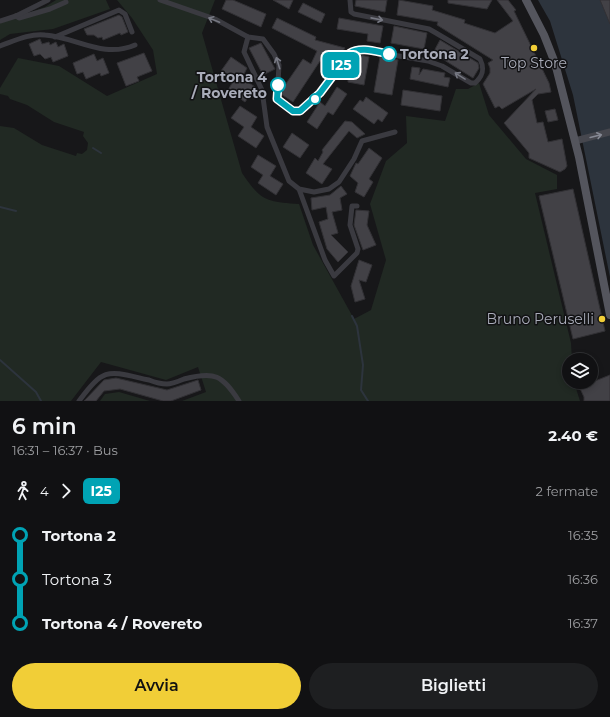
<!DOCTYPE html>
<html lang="it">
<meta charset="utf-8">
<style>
:root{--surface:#111113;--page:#1e1f21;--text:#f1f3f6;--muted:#9c9da0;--line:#303133;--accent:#f1ce37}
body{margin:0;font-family:Montserrat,sans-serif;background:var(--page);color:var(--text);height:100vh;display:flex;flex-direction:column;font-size:15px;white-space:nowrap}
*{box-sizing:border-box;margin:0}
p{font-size:13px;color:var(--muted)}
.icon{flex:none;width:22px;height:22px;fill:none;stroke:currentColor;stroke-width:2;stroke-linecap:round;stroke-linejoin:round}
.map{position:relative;height:401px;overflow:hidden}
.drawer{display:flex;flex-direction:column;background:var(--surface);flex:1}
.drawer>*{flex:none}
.badge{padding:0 8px;border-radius:6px;font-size:14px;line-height:26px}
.controls{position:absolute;left:562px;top:353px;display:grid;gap:8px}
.controls a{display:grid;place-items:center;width:36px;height:36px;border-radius:50%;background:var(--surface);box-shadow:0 2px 6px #0003,0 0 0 1px var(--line);font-size:20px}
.map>.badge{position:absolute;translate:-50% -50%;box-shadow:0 0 0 2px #fff}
.legs{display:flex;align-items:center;gap:6px;height:44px;padding:0 12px;font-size:13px}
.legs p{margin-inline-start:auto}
.summary{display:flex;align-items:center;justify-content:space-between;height:68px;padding:0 12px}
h1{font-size:22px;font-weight:600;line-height:30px}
.primary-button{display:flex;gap:8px;margin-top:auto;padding:8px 12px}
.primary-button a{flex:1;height:46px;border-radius:24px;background:var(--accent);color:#111;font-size:16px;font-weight:600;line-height:46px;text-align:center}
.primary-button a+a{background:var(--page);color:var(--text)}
ul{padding:0 12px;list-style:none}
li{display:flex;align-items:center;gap:14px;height:44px;font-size:15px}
li i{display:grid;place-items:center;width:6px;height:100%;margin:0 5px;background:currentColor}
li i::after{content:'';width:10px;height:10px;margin:-5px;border:3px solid;border-radius:50%;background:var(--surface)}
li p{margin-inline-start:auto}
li:first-child i{background:linear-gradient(#0000 50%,currentColor 0)}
li:last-child i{background:linear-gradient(currentColor 50%,#0000 0)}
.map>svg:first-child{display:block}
.green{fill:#212923}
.water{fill:#2d343d}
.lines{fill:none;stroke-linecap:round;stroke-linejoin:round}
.stream{stroke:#2d343d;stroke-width:2}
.building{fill:#424146;stroke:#323135}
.street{stroke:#3a3a40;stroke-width:5}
.secondary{stroke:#46474e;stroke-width:7}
.primary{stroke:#54555d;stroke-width:8}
.oneway{stroke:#777983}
.oneway2{stroke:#868994}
.line-1-casing{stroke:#fff;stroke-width:9}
.line-1{stroke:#00a3b4;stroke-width:6}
.poi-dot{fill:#f1ce37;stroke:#121214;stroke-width:1.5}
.stop-1-dot{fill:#fff;stroke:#00a3b4;stroke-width:2}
.labels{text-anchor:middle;stroke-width:3;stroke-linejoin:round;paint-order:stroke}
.stop-label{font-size:14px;font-weight:bold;fill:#a9acb9;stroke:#121214;text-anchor:start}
.poi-label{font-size:14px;fill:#a9acb9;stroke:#121214}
</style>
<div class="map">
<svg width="610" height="401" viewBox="0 0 610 401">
<rect width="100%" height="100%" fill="#171719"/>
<g class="green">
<path d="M56,0H106L110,9L53,29L10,34L0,40V23L45,7Z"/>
<path d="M117,0H215L202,33L242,173C261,201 266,202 299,204L313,245L354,319L371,310L386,260L370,204L386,161L407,143L406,116L445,121L456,89H468L479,83L489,115L526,159L557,175V189L535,193L571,343L572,360H569V382H574L580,401H182L206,392L198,367L166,380L101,362L71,401H0V126L14,128L42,145L76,156L77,153L82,154L87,150L88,143L83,136L84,132L54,122L27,105L10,99L8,96L0,94V88L18,58L59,66L107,96L157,74L153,50L132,18Z"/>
<path d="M119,392L150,401H100L105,394Z"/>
</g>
<path class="water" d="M538,0H600L610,22V277L573,95L550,21Z"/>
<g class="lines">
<g class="stream">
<path d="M93,148L101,153"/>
<path d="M0,207L16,211"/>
<path d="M352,316L357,326L363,365L361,390L368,401"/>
<path d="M0,360L36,392L41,401"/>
</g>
</g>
<g class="building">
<path d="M226,0H233L266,14L261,27L222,9Z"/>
<path d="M273,0H293L289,9Z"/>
<path d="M356,0H387L385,12L355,6Z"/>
<path d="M399,0L433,6L432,10L465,20L464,23L495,33L513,21L497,0H508L516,10L514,11L549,83L551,92L538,94L532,100L537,123L543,122L548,142L562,139L567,166L565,169L560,172L529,158V153L504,123L536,89L502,109L499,106L495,108L483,84L490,73V68L488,63L493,60L437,25L438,22L397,15Z"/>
<path d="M448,0H492L487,9L448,3Z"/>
<path d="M600,0H610V24Z"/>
<path d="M303,3L325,14L321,23L298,12Z"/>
<path d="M119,15L122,17L128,32L121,35L120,33L103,40L102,37L98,38L94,35H87L84,29Z"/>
<path d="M277,18L316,37L315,40L345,48L335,63H325L320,61L293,102L281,94V91L303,59L311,64L317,51L272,28Z"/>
<path d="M339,18L383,26L380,43L367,41L368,34L337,29Z"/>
<path d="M394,26L427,33L424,49L391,43Z"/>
<path d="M40,39L42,44L49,42L50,45L56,42L58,47L64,44L68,56L53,62L51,57L45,59L40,54L34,56L29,44Z"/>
<path d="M440,40L478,63L479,68L473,78L433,53Z"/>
<path d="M261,43L275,69L263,75L249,48Z"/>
<path d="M144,53L152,71L137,77L139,81L126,86L117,63Z"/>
<path d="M94,54L97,61L103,58L109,73L101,76L100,73L86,79L83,72L77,74L73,63Z"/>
<path d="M356,54L369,57L364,85L348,82V79L342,78L344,67L350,68L353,56Z"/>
<path d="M231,57L247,68L242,78L255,87L245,102L228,90L234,80L221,71Z"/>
<path d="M380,57L398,60L392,95L374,92Z"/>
<path d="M412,67L420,68L419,75L423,69L445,73L444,77L450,78L448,87L410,79Z"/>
<path d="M337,87L347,94L333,115L328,112L317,129L307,122L320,102L325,106Z"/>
<path d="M403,90L442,96L440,111L401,105Z"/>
<path d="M366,97L388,113L382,122L378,119L374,124L353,109L360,100L363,102Z"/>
<path d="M240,106L257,117L251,127L264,136L256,148L238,136L244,127L231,118Z"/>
<path d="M555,109L558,120L548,122L545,111Z"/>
<path d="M345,121L352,122L365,134L357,138L349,131L323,164L332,169L322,184L306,173L315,158L318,161L323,152L322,150Z"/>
<path d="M292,133L309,145L300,158L283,147Z"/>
<path d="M369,148L382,158L369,179L373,182L364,197L355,192L358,183L350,176L356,163L358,164Z"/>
<path d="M258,155L276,166L270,176L283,184L276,195L258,183L263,175L251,167Z"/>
<path d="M341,186L347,194L340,198L342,210L332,212L338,233L331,235L348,252L338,262L327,249L319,222L328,219L326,207L312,210L311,198L330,195Z"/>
<path d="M573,189L605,331L573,339L539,196Z"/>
<path d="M356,210L369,211L367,225L376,245L363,250L354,225Z"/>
<path d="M359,260L372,265L366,282L359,280L365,299L355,302L351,286Z"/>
<path d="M591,372L595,381L610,375V401H584V397L577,382H591Z"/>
<path d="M116,378L167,390L198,380L201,390L171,401H163L120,389L104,391L96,401H84L104,380Z"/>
</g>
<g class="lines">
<g class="street">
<path d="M160,0L215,19L248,37L263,39L274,54L279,65L277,99L282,104L295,112L304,110L309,105L350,53L358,49L428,61L442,66L471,83H475C483,76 485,69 480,59L436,33L429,29L354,14L351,12L350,0"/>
<path d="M16,16L19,18L50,9L66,2"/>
<path d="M0,21L16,16L48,0"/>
<path d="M55,37L119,10L125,14L132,32"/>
<path d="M248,37L244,52L262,90L267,127L289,181L299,189L314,192L329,189L339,182L354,159L362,141L395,132"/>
<path d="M0,46C14,41 30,33 45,35C76,37 103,59 135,45"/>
<path d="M299,189L325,260L334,276L357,253L358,249L350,225L352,206H357"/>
<path d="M79,401C105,366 108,371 149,380C154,382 161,384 167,384C172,384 179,381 184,379C215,371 222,375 239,401"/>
</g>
<path class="secondary" d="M575,141L610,132"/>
<path class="primary" d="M526,0L544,35L555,63L579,157L610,315"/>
</g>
<defs><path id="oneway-shaft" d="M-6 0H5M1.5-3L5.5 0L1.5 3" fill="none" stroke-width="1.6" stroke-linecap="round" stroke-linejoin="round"/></defs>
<g class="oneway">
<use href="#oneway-shaft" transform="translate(377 19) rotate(11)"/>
<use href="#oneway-shaft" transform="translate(214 20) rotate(-158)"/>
<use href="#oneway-shaft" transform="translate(278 63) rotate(-107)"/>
<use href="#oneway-shaft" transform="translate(460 76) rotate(-148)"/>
</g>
<use class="oneway2" href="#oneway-shaft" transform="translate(596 136) rotate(-14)"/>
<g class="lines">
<defs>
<path id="line-1" d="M278,85L277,99L293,111H300L320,93L350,53C361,46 377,52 389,54"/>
</defs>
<use href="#line-1" class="line-1-casing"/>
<use href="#line-1" class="line-1"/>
</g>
<g class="poi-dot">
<circle cx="534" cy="48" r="4"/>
<circle cx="602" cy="319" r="4"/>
</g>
<g class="stop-1-dot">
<circle cx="389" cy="54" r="7"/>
<circle cx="278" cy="85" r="7"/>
<circle cx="315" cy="99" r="5"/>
</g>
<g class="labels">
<g class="stop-label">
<text x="400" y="59">Tortona 2</text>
<text x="267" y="82" text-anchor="end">Tortona 4<tspan x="267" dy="16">/ Rovereto</tspan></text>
</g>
<g class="poi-label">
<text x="534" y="68">Top Store</text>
<text x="594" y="324" text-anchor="end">Bruno Peruselli</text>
</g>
</g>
</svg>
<div class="controls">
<a><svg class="icon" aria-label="layers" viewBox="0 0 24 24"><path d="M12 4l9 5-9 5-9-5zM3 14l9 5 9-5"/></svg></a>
</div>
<b class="badge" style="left:341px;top:65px;background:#00a3b4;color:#fff">I25</b>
</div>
<section class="drawer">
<div class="summary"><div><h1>6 min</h1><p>16:31 – 16:37 · Bus</p></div><b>2.40 €</b></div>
<div class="legs"><svg class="icon" aria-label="walk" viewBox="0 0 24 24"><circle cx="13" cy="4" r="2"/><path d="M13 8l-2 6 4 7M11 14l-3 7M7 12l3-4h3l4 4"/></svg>4<svg class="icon" aria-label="forward" viewBox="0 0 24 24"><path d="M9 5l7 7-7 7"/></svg><b class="badge" style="background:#00a3b4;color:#fff">I25</b><p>2 fermate</p></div>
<ul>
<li><i style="color:#00a3b4"></i><b>Tortona 2</b><p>16:35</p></li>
<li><i style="color:#00a3b4"></i><span>Tortona 3</span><p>16:36</p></li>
<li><i style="color:#00a3b4"></i><b>Tortona 4 / Rovereto</b><p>16:37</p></li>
</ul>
<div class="primary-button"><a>Avvia</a><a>Biglietti</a></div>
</section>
